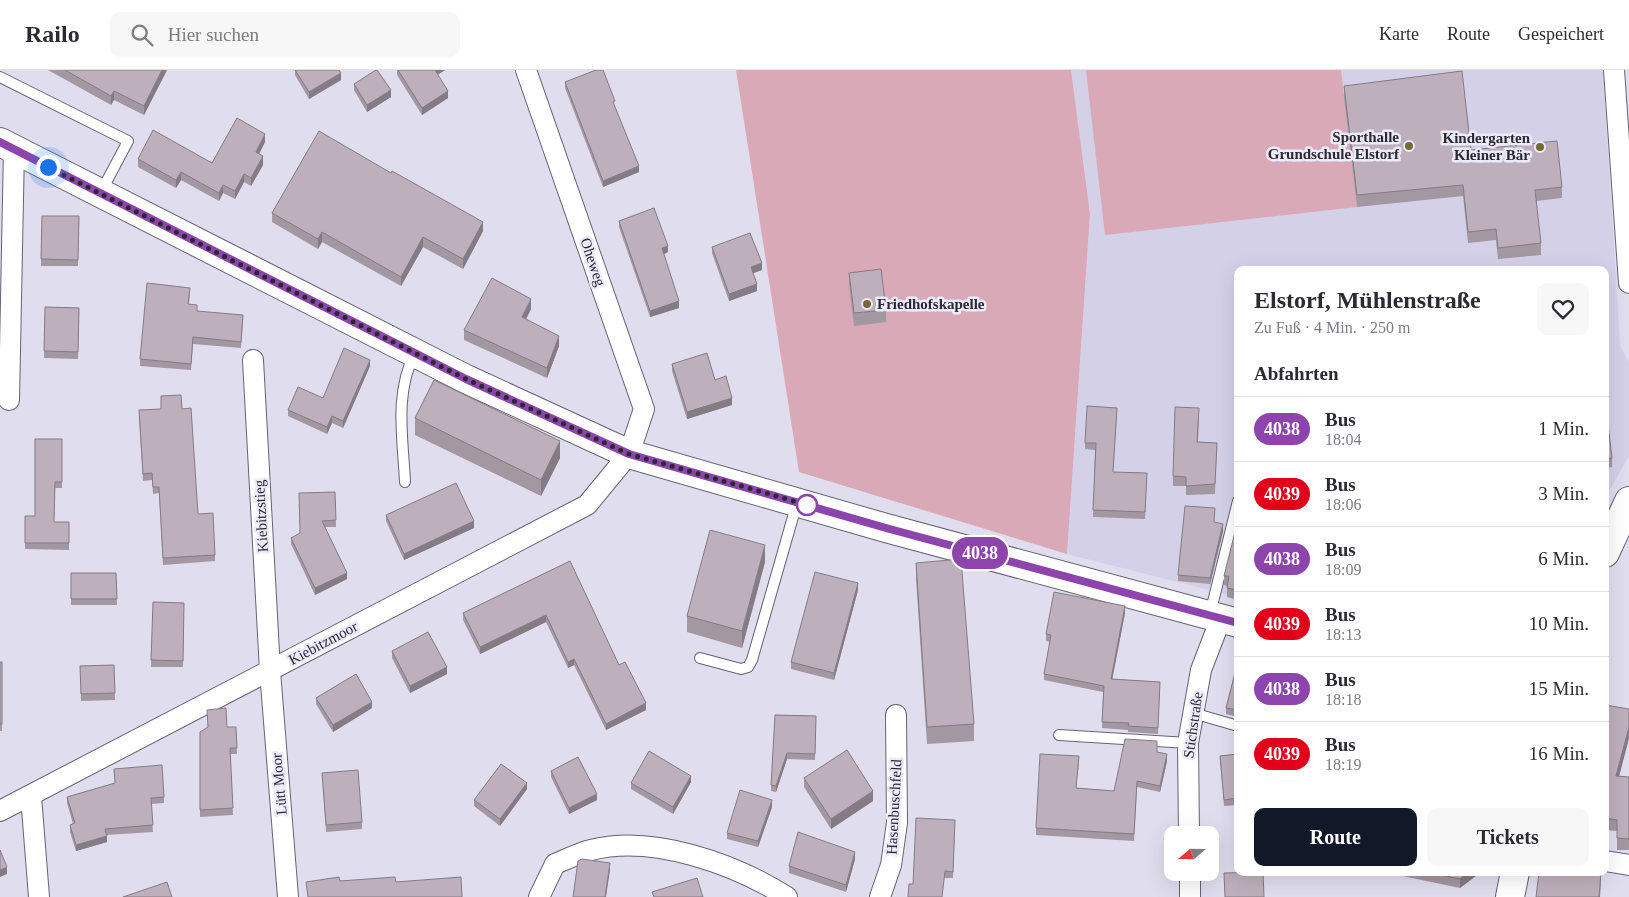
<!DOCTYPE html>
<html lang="de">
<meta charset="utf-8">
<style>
:root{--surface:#fff;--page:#f7f7f7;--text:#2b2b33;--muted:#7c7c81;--line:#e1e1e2;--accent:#111827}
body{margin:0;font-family:Georgia,serif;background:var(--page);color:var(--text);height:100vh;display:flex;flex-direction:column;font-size:19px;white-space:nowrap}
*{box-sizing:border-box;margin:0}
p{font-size:16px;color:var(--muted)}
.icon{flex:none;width:28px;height:28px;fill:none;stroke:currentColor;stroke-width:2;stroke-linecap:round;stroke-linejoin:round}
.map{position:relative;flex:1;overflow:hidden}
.details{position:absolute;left:1234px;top:196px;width:375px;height:610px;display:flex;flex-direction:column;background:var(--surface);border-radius:10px;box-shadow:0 5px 20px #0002}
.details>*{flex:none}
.badge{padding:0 10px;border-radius:16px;font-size:18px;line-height:32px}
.needle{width:32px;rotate:250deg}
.buttons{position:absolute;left:1164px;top:756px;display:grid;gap:10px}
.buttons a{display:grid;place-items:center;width:55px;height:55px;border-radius:10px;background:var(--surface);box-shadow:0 5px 20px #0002;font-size:25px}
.you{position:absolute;width:25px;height:25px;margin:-12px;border:4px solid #fff;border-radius:50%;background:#1a73e8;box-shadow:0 0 0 8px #1a73e833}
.map>.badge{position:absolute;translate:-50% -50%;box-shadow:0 0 0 2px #fff}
h2{padding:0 20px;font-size:19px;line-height:45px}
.round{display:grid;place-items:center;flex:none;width:52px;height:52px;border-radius:10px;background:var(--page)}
.summary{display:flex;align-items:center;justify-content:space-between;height:85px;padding:0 20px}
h1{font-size:24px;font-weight:600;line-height:38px}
.primary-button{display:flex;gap:10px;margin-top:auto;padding:10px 20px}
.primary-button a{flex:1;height:58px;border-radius:10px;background:var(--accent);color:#fff;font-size:20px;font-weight:600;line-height:58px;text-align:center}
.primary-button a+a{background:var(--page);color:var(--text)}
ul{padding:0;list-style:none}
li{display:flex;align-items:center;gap:15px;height:65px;padding:0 20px;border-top:1px solid var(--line)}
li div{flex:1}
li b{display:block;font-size:19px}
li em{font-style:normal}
li .badge{min-width:55px;font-weight:700;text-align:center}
header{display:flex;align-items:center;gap:30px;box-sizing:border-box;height:70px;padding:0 25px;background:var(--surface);border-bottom:1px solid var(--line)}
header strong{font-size:24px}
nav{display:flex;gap:28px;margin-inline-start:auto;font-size:18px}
.search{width:350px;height:45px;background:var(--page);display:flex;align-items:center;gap:12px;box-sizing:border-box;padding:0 18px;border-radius:10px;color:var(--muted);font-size:19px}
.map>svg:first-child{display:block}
.built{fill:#d4d0e8}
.green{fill:#d9a9b7}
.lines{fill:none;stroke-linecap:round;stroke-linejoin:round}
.service-casing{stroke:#666372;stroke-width:12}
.minor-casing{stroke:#666372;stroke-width:22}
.secondary-casing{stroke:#666372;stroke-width:30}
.primary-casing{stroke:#666372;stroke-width:30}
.service{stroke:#fff;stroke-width:10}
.minor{stroke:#fff;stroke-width:20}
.secondary{stroke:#fff;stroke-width:28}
.primary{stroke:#fff;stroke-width:28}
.wall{fill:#a397a2}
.shaded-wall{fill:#847b84}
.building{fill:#bdb0bc;stroke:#847b84}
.line-casing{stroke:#fff;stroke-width:11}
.line{stroke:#8e44ad;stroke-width:8}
.walk{stroke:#2a292f;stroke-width:5;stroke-dasharray:0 9}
.poi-dot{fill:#756936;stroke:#edeafc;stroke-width:2}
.stop-dot{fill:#fff;stroke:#8e44ad;stroke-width:2.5}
.labels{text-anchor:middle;stroke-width:5;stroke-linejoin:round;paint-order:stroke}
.poi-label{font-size:15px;font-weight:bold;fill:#2a292f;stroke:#edeafc;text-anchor:end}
.street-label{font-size:15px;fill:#2a292f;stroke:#edeafc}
</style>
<header>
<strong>Railo</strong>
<div class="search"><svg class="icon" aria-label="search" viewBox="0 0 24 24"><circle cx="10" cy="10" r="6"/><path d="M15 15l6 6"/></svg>Hier suchen</div>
<nav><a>Karte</a><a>Route</a><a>Gespeichert</a></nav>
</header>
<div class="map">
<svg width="1629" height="827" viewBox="0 0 1629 827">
<rect width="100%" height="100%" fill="#e0ddee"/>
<path class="built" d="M1071,0H1603L1620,275L1629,293V386L1605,428V200H1238L1237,527L1067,484L1090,144Z"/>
<g class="green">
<path d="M736,0H1071L1090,144L1067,484L799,402Z"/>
<path d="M1086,0H1341L1357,137L1105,165Z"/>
</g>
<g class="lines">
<defs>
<g id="service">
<path d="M0,7L128,71L101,122"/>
<path d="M405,412C403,369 394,323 415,283"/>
<path d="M1210,544L1238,431"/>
<path d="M700,588L741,599L748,597L752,590L797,433"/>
<path d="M1193,643L1238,656"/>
<path d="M1059,665L1188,673"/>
</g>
<g id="minor">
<path d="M1614,0L1629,213"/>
<path d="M253,290L270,601L288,827"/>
<path d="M9,330L14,79"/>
<path d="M31,726L39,827"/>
<path d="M0,741L587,435L629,384L644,339L526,0"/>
<path d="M1189,765L1188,673L1201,600L1221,548"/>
<path d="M1605,791L1629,795"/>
<path d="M1190,802V827"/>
<path d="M539,827L555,794C567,789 579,783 591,780C652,764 735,794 787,827"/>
<path d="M880,827L891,795L897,753L896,645"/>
</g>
<path id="secondary" d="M0,72L466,309L629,384L886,458L1238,553"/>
<g id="primary">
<path d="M1605,483L1629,431"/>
<path d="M1510,827L1515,802"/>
</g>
</defs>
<use href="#service" class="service-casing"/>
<use href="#minor" class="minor-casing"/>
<use href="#secondary" class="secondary-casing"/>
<use href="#primary" class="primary-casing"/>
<use href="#service" class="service"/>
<use href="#minor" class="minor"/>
<use href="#secondary" class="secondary"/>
<use href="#primary" class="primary"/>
</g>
<g class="wall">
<path d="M48,0H167L144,45L114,30L111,35Z"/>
<path d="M295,0H339L341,10L309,29L295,5Z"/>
<path d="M397,0H445L437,5L448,28L422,45L397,5Z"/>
<path d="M565,12L615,38L639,102L603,117L565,18Z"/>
<path d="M354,14L391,27L367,42L354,20Z"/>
<path d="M1344,16L1471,80L1562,117V128L1536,131L1541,173V185L1498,189L1496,170L1468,173L1463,126L1357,137L1344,28Z"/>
<path d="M265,72L259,84L263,95L251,116L244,112L235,129L223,123L219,131L181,110L176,118L138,97V89L212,93Z"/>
<path d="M272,143L483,161L463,199L423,177L401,216L322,172L318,179L272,152Z"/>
<path d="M42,146H79L78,196H41Z"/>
<path d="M619,151L668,182L664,184L679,238L650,247L619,157Z"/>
<path d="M712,177L762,200L753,203L757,221L729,231L712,183Z"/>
<path d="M849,203L886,240V252L854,256L849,215Z"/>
<path d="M190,224L189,234L197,241L243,252L241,278L193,274L191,300L140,296V289Z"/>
<path d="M45,237L79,238L78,289L44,288Z"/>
<path d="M531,239L526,249L559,276L547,308L464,270V260Z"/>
<path d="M672,294L715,310L732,335L687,349L672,301Z"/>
<path d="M370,296L343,358L332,353L327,364L288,346V340L323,328Z"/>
<path d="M1605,330L1612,388V397L1605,398Z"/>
<path d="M182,339L198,444L215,485V491L163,495L159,423L153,424L152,410L143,411L139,347Z"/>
<path d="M1117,344L1113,402L1147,403L1145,449L1093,447L1095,380L1085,379V373Z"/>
<path d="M415,348L560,388L541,426L415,365Z"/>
<path d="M1199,348L1198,372L1217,373L1215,424L1186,425V416H1173V406Z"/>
<path d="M62,369V418H55L54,452H69V480L25,479V446H35Z"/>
<path d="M335,422L336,457H325L347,509L315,525L291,474V468L300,464Z"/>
<path d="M386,445L474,458L404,490L386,451Z"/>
<path d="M1214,453L1223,461L1210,514L1178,511V505Z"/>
<path d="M1238,455V530L1227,527V516L1224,515V506Z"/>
<path d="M570,491L619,595L646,640L606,660L574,595L568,598L546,552L480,584L463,550V543Z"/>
<path d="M765,492L742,578L687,562V546Z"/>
<path d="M916,493L974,654V671L927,674L916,509Z"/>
<path d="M71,503H116L117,535H71Z"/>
<path d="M858,520L834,610L791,599V592Z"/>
<path d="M153,532L184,533L183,597H151Z"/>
<path d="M1125,543L1112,609L1160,612L1158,664L1128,662V660L1102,658L1103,622L1044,610V604L1050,572L1046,571V564Z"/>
<path d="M392,581L447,604L410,623L392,588Z"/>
<path d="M1238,591V647L1226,644V638Z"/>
<rect x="0" y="592" width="2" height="69"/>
<path d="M114,595L115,630L81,631L80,596Z"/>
<path d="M316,628L372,638L333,662L316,634Z"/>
<path d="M1605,635L1629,639V668L1619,706L1629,707V780H1617V761L1605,760Z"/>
<path d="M775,645L816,646L815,690L787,689L776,722L771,721Z"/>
<path d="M227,657H236L237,684H230L233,745L200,747V662Z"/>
<path d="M1157,682L1167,691L1160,722L1137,717L1134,771L1036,765V758L1079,693L1076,718L1114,721Z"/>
<path d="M1238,684V735L1224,736L1220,686Z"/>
<path d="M114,699L164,727V733L151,734L153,762L106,765L107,772L76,781L70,762V755L73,754L67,733V727L115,713Z"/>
<path d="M551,701L597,730L569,744L551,707Z"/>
<path d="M322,703L362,752V759L326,762Z"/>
<path d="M804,708L873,731L831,759L804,717Z"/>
<path d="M691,712L673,744L631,719V713Z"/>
<path d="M527,719L500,756L474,736V730Z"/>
<path d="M772,737L758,777L727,769V763Z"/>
<path d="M955,750L953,808H945L913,814Z"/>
<path d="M855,789L846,822L789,803V796Z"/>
<path d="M1383,802H1478L1477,805L1460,818Z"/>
</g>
<g class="shaded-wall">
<path d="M162,0H167L144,45V36Z"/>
<path d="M435,0H445L434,7Z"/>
<path d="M341,3V10L309,29V22Z"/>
<path d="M391,20V27L367,42V35Z"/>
<path d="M114,21V30L111,35V26Z"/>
<path d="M448,21V28L422,45V38Z"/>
<path d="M265,64V72L256,90V82Z"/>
<path d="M263,86V95L251,116V108Z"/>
<path d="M639,96V102L603,117V111Z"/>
<path d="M181,102V110L176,118V110Z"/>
<path d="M244,104V112L235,129V121Z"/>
<path d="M223,115V123L219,131V123Z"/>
<path d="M483,152V161L463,199V189Z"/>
<path d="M322,162V172L318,179V169Z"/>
<path d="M423,167V177L401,216V207Z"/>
<path d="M668,176V182L662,185V178Z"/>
<path d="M762,193V200L751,204V197Z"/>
<path d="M757,214V221L729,231V224Z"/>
<path d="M531,229V239L522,257V247Z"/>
<path d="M679,231V238L650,247V241Z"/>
<path d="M559,266V276L547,308V298Z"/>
<path d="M370,290V296L343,358V351Z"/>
<path d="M732,328V335L687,349V342Z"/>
<path d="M332,346V353L327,364V357Z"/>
<path d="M560,371V388L541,426V410Z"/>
<path d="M474,451V458L404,490V484Z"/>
<path d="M1223,454V461L1210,514V508Z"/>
<path d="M765,475V492L742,578V561Z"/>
<path d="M347,503V509L315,525V518Z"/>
<path d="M858,513V520L834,610V603Z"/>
<path d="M1125,536V543L1111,616V609Z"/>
<path d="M546,545V552L480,584V577Z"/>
<path d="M574,589V595L568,598V592Z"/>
<path d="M447,597V604L410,623V616Z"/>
<path d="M372,632V638L333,662V655Z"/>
<path d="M646,633V640L606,660V654Z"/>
<path d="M1629,657V668L1616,718V706Z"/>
<path d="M787,683V689L776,722V716Z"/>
<path d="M1167,684V691L1160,722V716Z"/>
<path d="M691,706V712L673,744V737Z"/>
<path d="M527,713V719L500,756V749Z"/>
<path d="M873,721V731L831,759V749Z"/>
<path d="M597,724V730L569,744V738Z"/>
<path d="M772,730V737L758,777V771Z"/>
<path d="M107,766V772L76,781V775Z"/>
<path d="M855,782V789L846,822V815Z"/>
<path d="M610,793V800L606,827H605Z"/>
<path d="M7,797V804L0,807V800Z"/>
<path d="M1468,802H1478L1477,805L1460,818V809Z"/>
<path d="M1601,802V810L1600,827H1599Z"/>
</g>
<g class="building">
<path d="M65,0H162L144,36L114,21L111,26Z"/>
<path d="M295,0H339L341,3L309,22Z"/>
<path d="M376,0H377L391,20L367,35L354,14Z"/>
<path d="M398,0H435L448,21L422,38Z"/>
<path d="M596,0H603L615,31L613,32L639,96L603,111L565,12Z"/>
<path d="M1462,1L1471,80L1557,71L1562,117L1535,120L1541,173L1498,178L1496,159L1468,162L1463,115L1357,125L1344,16Z"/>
<path d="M237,48L265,64L256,82L263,86L251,108L244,104L235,121L223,115L219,123L181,102L176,110L138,89L153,60L212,93Z"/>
<path d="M319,61L391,103L392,101L483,152L463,189L423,167L401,207L322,162L318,169L272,143Z"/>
<path d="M654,138L668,176L662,178L679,231L650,241L619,151Z"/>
<path d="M42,146H79L78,190L41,189Z"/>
<path d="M750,163L762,193L751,197L757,214L729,224L712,177Z"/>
<path d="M881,199L886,240L854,243L849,203Z"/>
<path d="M492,208L531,229L522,247L559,266L547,298L464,260Z"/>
<path d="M147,213L190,218L188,234L197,235V241L243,245L241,272L193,267L191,294L140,289Z"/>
<path d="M45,237L79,238L78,282L44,281Z"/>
<path d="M344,278L370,290L343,351L332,346L327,357L288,340L298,317L323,328Z"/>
<path d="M707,283L715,310L726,306L732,328L687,342L672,294Z"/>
<path d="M434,310L560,371L541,410L415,348Z"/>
<path d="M181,325L182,339L191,338L198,444L213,443L215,485L163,488L159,417H153L152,403L143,404L139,340L161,339V326Z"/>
<path d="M1605,330L1612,388L1605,389Z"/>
<path d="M1087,336L1117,338L1113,402L1147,403L1145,442L1093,440L1096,373H1085Z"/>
<path d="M1175,337L1199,338L1197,372L1217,373L1215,414L1186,416V407L1173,406Z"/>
<path d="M35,369H62V412H55L54,452H69V473H25V446H35Z"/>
<path d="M456,413L474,451L404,484L386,445Z"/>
<path d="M335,422L336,450L322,451L347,503L315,518L291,468L300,463L299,423Z"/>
<path d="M1185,436L1215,438L1214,452L1223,454L1210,508L1178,505Z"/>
<path d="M1237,454L1238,455V520L1227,518L1229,506H1224Z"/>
<path d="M710,460L765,475L742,561L687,546Z"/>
<path d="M961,489L974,654L927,657L916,493Z"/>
<path d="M570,491L619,595L625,592L646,633L606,654L574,589L568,592L546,545L480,577L463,543Z"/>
<path d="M815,502L858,513L834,603L791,592Z"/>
<path d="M71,503H116L117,529H71Z"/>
<path d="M1054,522L1125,536L1111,609L1160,612L1158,658L1128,656L1129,653L1102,652L1104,616L1044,604L1051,565L1046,564Z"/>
<path d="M153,532L184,533L183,591L151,590Z"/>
<path d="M428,562L447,597L410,616L392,581Z"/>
<path d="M1238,591V640L1226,638Z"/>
<rect x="0" y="592" width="2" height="62"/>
<path d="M114,595L115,623L81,624L80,596Z"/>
<path d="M356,604L372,632L333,655L316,628Z"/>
<path d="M1605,635L1629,639V657L1616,706L1629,707V769L1617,768V750L1605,748Z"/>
<path d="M226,638L227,657H236L237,678H230L233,738L200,740V662L208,657L207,640Z"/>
<path d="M775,645L816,646L815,684L787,683L776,716L771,715Z"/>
<path d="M1125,669L1157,671V682L1167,684L1160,716L1137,711L1134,764L1036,758L1040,684L1079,686L1076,718L1114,721Z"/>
<path d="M847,680L873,721L831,749L804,708Z"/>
<path d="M649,681L691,706L673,737L631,713Z"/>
<path d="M1238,684V728L1224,730L1220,686Z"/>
<path d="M578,687L597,724L569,738L551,701Z"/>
<path d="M501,694L527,713L500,749L474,730Z"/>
<path d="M162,695L164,727L151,728L153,755L105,759L107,766L76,775L70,755L75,753L67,727L115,713L114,699Z"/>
<path d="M358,700L362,752L326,755L322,703Z"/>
<path d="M740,720L772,730L758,771L727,763Z"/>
<path d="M916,748L955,750L953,802L945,801L942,827H908L909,814H913Z"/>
<path d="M798,762L855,782L846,815L789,796Z"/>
<path d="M0,780L7,797L0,800Z"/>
<path d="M582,789L610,793L605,827H573L578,791Z"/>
<path d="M1263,802L1264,827H1225L1224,803Z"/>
<path d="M1428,802H1468L1460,809Z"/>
<path d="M1539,802H1601L1599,827H1536Z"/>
<path d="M339,807L340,811L395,807L396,812L461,807L462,827H308L306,812Z"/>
<path d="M697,808L703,827H654L652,822Z"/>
<path d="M167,812L172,827H123Z"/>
</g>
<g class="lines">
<defs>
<path id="line" d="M0,72L466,309L629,384L886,458L1238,553"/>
</defs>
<use href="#line" class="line-casing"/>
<use href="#line" class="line"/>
<path class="walk" d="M48,97L466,309L629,384L811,436L807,435"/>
</g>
<g class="poi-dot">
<circle cx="1409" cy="76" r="5"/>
<circle cx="1540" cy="77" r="5"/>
<circle cx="867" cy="234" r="5"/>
</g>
<circle class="stop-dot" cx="807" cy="435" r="10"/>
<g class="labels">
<g class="poi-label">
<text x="1399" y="72">Sporthalle<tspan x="1399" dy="17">Grundschule Elstorf</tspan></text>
<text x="1530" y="73">Kindergarten<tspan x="1530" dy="17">Kleiner Bär</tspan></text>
<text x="877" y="239" text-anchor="start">Friedhofskapelle</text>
</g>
<g class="street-label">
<text transform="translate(593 192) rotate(71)" y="5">Oheweg</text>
<text transform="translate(261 446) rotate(-93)" y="5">Kiebitzstieg</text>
<text transform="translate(323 573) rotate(-28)" y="5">Kiebitzmoor</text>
<text transform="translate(1193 655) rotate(-82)" y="5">Stichstraße</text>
<text transform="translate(279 714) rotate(-95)" y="5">Lütt Moor</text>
<text transform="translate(894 737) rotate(-87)" y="5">Hasenbuschfeld</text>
</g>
</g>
</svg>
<div class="buttons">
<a><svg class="needle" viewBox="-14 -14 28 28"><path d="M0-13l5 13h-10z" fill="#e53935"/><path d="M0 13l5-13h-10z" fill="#7c7c81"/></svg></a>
</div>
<div class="you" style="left:48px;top:97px"></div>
<b class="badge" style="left:980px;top:483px;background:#8e44ad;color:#fff">4038</b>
<section class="details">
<div class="summary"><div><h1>Elstorf, Mühlenstraße</h1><p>Zu Fuß · 4 Min. · 250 m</p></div><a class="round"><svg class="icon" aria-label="heart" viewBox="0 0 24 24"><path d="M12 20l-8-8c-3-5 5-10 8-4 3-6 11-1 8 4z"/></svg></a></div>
<h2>Abfahrten</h2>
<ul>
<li><span class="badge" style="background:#8e44ad;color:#fff">4038</span><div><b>Bus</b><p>18:04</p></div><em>1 Min.</em></li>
<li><span class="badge" style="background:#e2001a;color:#fff">4039</span><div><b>Bus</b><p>18:06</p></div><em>3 Min.</em></li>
<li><span class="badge" style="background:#8e44ad;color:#fff">4038</span><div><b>Bus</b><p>18:09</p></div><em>6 Min.</em></li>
<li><span class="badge" style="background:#e2001a;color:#fff">4039</span><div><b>Bus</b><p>18:13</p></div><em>10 Min.</em></li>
<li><span class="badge" style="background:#8e44ad;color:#fff">4038</span><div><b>Bus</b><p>18:18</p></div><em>15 Min.</em></li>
<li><span class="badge" style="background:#e2001a;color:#fff">4039</span><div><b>Bus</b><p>18:19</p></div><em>16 Min.</em></li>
</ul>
<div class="primary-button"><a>Route</a><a>Tickets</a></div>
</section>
</div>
